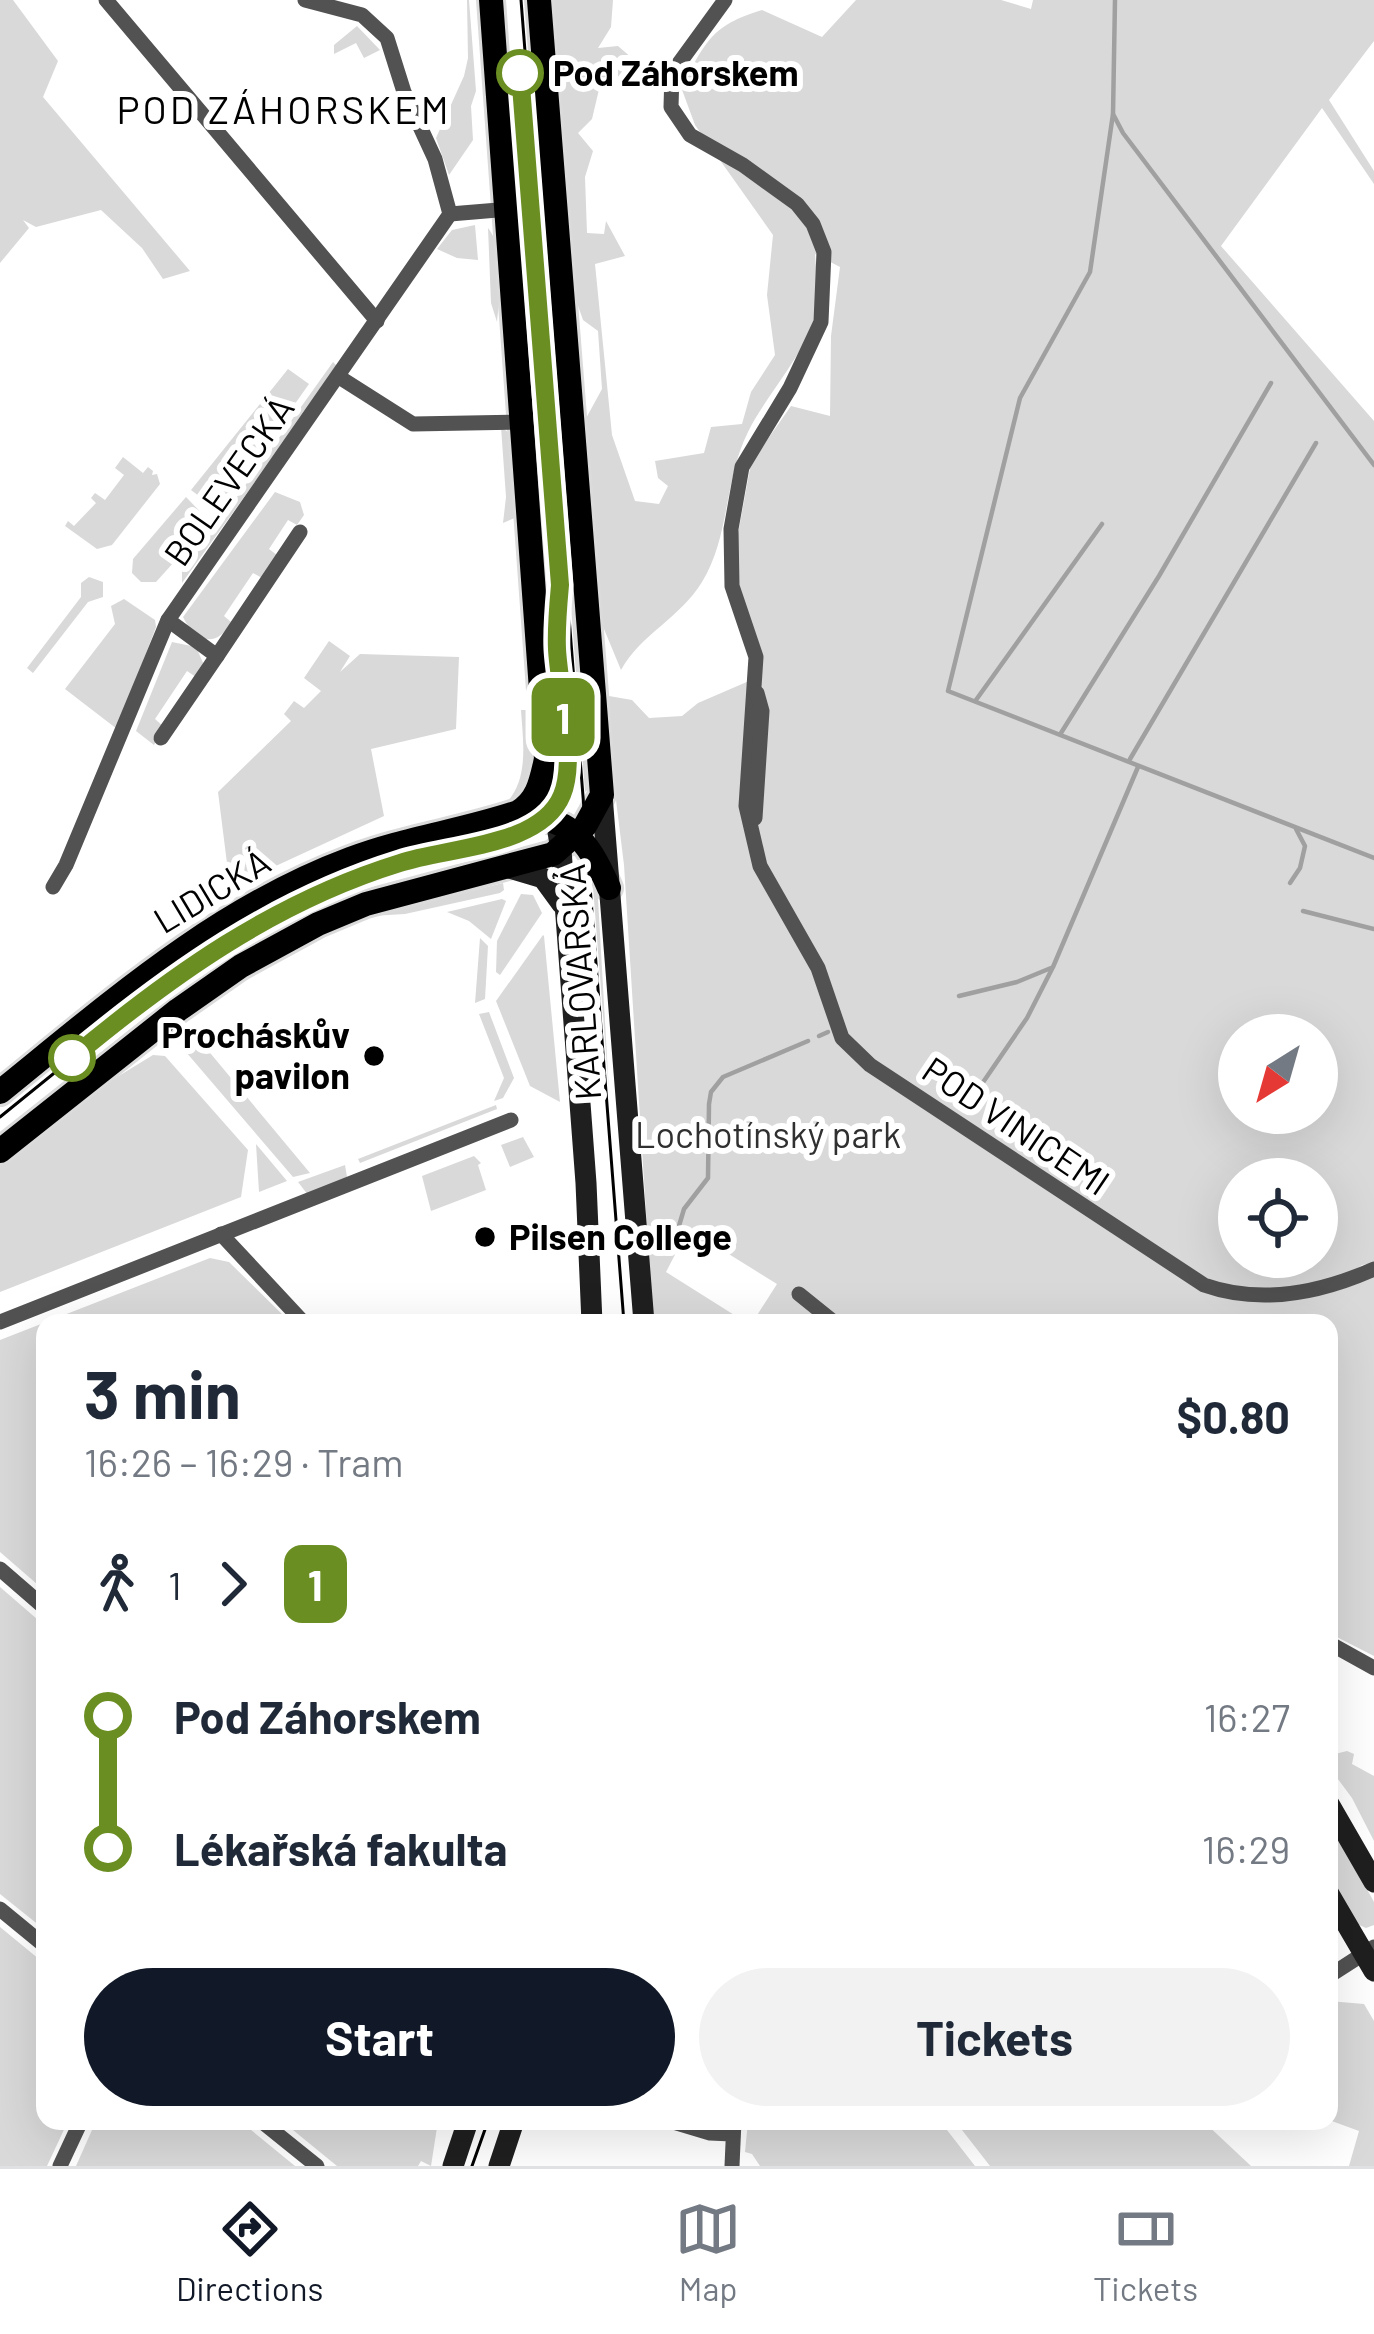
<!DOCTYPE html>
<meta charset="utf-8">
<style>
:root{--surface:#fff;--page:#f2f2f3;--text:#1f2937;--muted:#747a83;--line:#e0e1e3;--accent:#111827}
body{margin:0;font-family:Barlow,sans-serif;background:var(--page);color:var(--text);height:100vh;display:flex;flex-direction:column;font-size:45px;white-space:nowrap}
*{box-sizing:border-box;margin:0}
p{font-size:39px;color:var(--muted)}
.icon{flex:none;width:66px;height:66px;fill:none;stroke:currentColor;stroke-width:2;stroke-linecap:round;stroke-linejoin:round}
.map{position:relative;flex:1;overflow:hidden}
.details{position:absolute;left:36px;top:1314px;width:1302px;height:816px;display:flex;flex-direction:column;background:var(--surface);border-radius:24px;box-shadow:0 12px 48px #0002}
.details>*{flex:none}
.badge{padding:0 24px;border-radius:18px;font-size:42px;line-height:78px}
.needle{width:78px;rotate:217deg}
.tools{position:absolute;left:1218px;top:1014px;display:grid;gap:24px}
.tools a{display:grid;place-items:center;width:120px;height:120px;border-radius:50%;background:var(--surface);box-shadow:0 12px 48px #0002;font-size:60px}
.map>.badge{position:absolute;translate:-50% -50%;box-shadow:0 0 0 6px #fff}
.legs{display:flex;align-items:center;gap:18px;height:132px;padding:0 48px;font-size:39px}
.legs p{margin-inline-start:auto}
.summary{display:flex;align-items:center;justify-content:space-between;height:204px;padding:0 48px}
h1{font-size:66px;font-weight:700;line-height:90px}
.primary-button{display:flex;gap:24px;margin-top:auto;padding:24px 48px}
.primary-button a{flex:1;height:138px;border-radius:72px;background:var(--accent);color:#fff;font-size:48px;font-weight:700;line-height:138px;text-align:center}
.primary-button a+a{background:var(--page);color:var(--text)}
ul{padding:0 48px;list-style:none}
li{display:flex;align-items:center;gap:42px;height:132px;font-size:45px}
li i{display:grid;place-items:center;width:18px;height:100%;margin:0 15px;background:currentColor}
li i::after{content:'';width:30px;height:30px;margin:-15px;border:9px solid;border-radius:50%;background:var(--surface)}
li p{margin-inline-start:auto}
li:first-child i{background:linear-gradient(#0000 50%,currentColor 0)}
li:last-child i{background:linear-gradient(currentColor 50%,#0000 0)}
.tab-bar{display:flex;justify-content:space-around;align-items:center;height:168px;border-top:3px solid var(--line);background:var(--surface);font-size:33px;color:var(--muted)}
.tab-bar a{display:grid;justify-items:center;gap:6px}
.tab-bar .on{color:var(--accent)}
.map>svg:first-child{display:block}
.green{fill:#d9d9d9;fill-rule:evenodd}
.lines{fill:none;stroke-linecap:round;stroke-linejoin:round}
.stream{stroke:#a0a0a0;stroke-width:4.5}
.primary-casing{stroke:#dbdbdb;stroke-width:30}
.street{stroke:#525252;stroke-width:15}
.secondary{stroke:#1f1f1f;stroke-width:21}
.primary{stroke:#000;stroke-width:24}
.tram{stroke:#000;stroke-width:3}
.line-1-casing{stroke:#fff;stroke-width:27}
.line-1{stroke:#6b8e23;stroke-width:18}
.stop-1-dot{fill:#fff;stroke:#6b8e23;stroke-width:6}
.poi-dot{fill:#000;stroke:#fff;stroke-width:4.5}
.labels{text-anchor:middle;stroke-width:12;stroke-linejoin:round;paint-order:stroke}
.stop-label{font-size:36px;font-weight:bold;fill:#000;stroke:#fff;text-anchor:start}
.street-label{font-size:36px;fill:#000;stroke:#fff}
.poi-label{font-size:36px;font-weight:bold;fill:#000;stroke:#fff;text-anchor:end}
.park-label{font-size:36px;fill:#303030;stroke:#fff}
.neighbourhood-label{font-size:39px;letter-spacing:3px;fill:#000;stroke:#fff}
</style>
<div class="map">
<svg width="1374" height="2166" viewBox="0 0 1374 2166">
<rect width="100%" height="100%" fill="#fff"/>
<g class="green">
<path d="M0,0H13L58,61L43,97L190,271L163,279L142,248L101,210L36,227L23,220L29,228L0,263Z"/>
<path d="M467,0H469L476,91L471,106L473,140L449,175L436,138L464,76L468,58Z"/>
<path d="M552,0H613L611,27L598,48L618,46L647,71L637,89L601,81L592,119L578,133L593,151L585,177L587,233L604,234L606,221L625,256L595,264L612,435L635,501L659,504L668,486L658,478L655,461L704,453L711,427L742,424L751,392L775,355L767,295L773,235L695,125L681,87C707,41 710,26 762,10L822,37L856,0H1001L1031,9L1033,0H1374V41L1329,100L1374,171V184L1322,108L1221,246L1374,421V1263L1362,1265L1350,1274L1374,1269V1656L1329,1633V1323H653L624,865L610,751L609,696L632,700L649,718L682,716L698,703L756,678L738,584V534L751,463L791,406L830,416L831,336L840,267L815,254C816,271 820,294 817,310C808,351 766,395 748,432C724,479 730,537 702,582C680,618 640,635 621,670L599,617L584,422L602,389L598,331L583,320L576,300ZM1239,1035H1317V1113H1239ZM1239,1179H1317V1257H1239ZM711,1243L777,1284L754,1320L739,1318L666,1272L680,1245Z"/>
<path d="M357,26L380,50L364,58L356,43L334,54V45Z"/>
<path d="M542,222L547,226L591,786L585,792Z"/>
<path d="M528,223L558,589L556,612L551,613L522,234Z"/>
<path d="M475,225L478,260L457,258L437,249L452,230Z"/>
<path d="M488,228C507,253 500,292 497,322L491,303Z"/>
<path d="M333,362L338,367L182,583V562L219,522Z"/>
<path d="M288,369L309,384L219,511L191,490Z"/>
<path d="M501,427L512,435L517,517L503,523L506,497Z"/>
<path d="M123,457L143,473L148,467L153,471L152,475L157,474L160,484L112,545L97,549L65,526L68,521L74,526L96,503L91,498L95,493L105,500L124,475L115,468Z"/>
<path d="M275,492L300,502L304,515L297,525L288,520L269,549L277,555L262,578L253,573L224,616L231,622C217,649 195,642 183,617Z"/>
<path d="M186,497L210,522L156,582H141L132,573L133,559Z"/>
<path d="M89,577L103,582V597L88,602L33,673L27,668L81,597V583Z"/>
<path d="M124,599L155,620L156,627L117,729L65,689L115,624L111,606Z"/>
<path d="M329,641L350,656L340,672L360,654L459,657L456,729L371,749L384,816L230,887L218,792L291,721L284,714L294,701L304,708L321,691L304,678Z"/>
<path d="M172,642L196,647L204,665L196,677L187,671L155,719L164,727L154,745L136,731Z"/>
<path d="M521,710H526C530,743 542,794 503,806C530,782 523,742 521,710Z"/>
<path d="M592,874L597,881L609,1092Z"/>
<path d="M503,883L504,890L500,893L405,914L371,916Z"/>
<path d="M521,894L533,895L542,913L500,975L496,972L497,941Z"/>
<path d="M502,899L506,901L491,939L469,921L447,912Z"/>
<path d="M543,935L544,936L560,1102L530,1086L496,1001Z"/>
<path d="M480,938L488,946L485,999L475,1003Z"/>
<path d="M489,1012L514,1078L503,1098L494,1101L504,1078L479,1014Z"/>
<path d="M188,1026L191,1030L310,1173L293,1177L174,1038Z"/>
<path d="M153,1055L165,1056L248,1150L241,1197L0,1292V1162L89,1089L104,1085Z"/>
<path d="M496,1105L497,1109L360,1163L358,1159Z"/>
<path d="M523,1137L534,1157L510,1167L501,1145Z"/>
<path d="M256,1144L287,1181L259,1192Z"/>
<path d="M474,1156L481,1163L478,1165L486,1190L431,1211L422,1176Z"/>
<path d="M345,1165L347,1177L308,1195L298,1182Z"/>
<path d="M210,1258L229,1262L291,1323H45V1591L0,1552V1340Z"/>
<path d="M0,1587L45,1626V1930L0,1894Z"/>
<path d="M1347,1751L1354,1754L1352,1764L1374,1776V1841L1352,1798L1329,1767L1331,1755Z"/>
<path d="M1329,1820L1374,1902V1925L1366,1928L1357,1924L1329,1877Z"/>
<path d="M0,1927L45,1964V2121H68L47,2166H0Z"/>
<path d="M1329,2001L1364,2004L1374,2021V2166H1349L1359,2131L1329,2120Z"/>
<path d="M96,2121H240L295,2166H76Z"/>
<path d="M282,2121H438L431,2166L421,2161L418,2166H337Z"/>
<path d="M748,2121H940L975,2166H760L752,2154L745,2152Z"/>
<path d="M955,2121H1203L1251,2166H990Z"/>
</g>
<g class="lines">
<g class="stream">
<path d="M1115,0L1113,114L1123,133L1374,465"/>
<path d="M1113,114L1090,272L1020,398L948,691L1374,858"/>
<path d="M976,700L1102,524"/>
<path d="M1061,733L1159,576L1271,383"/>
<path d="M1130,759L1316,443"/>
<path d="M1290,883L1300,868L1305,846L1296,829"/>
<path d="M1303,911L1374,929"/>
<path d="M959,996L1017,982L1051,968"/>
<path d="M819,1036L828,1032"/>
<path d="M975,1094L1027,1018L1053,967L1138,767"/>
<path d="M676,1236L684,1209L708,1178L709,1104L711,1092L723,1077L808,1041"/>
</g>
<defs>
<g id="primary">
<path d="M509,817C567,813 587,837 609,888"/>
<path d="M0,1092C110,1003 216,909 350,859C405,838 462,831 518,812C538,800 541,781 546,759L491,0"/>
<path d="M0,1151L178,1010L241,966L318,924L366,904L553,854L585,826L602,795L539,0"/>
</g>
</defs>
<use href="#primary" class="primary-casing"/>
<g class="street">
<path d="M106,0L377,321"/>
<path d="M725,0L672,73L671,107L690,135L743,165L797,204L813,224L824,252L821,322L790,388L742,467L731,529L732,586L756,657L746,806L760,866L818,968L842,1038L870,1065L1204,1285C1261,1305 1320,1293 1374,1269"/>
<path d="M450,214L556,205"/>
<path d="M339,377L413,424L524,422"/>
<path d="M217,656L300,532"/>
<path d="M161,738L217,656L168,620"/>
<path d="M755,818L762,711L757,693"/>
<path d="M53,887L66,865L168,620L450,214L435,159L404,92L387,38L362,15L305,0"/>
<path d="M221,1234L304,1323"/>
<path d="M799,1294L835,1323"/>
<path d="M0,1322L511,1120"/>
<path d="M0,1569L45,1608"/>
<path d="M1329,1643L1374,1668"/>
<path d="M0,1909L45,1946"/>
<path d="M1329,1976L1374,1947"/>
<path d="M261,2121L317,2166"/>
<path d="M670,2121L710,2133L732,2134"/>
<path d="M60,2166L81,2121"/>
<path d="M732,2166L734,2121"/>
</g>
<g class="secondary">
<path d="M547,766L561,850L586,1183L592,1323"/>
<path d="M602,795L644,1323"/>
<path d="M506,867L543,878L562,904"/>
<path d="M1329,1804L1374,1882"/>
<path d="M1329,1894L1374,1971"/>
<path d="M453,2166L468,2121"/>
<path d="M499,2166L514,2121"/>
</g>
<use href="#primary" class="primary"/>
<g class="tram">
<path d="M521,0L624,1323"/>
<path d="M0,1117L169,980L286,907L404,861L514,836L537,827L561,797L566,753"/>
<path d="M472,2166L488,2121"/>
</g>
</g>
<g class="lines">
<defs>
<path id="line-1" d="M72,1058C172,975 274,902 400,863C448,847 541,847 562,795C577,760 559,688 557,649C556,628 558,607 560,585L520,73"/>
</defs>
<use href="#line-1" class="line-1-casing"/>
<use href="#line-1" class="line-1"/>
</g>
<g class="stop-1-dot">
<circle cx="520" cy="73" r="21"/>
<circle cx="72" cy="1058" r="21"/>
</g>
<g class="poi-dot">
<circle cx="374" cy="1056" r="12"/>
<circle cx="485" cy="1237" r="12"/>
</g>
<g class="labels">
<g class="stop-label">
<text x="553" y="86">Pod Záhorskem</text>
</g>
<g class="street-label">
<text transform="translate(229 481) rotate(-55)" y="13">BOLEVECKÁ</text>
<text transform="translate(212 891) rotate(-31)" y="13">LIDICKÁ</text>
<text transform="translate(580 982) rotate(-94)" y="13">KARLOVARSKÁ</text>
<text transform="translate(1016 1126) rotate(34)" y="13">POD VINICEMI</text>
</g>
<g class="poi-label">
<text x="350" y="1048">Procháskův<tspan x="350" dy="41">pavilon</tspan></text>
<text x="509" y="1250" text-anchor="start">Pilsen College</text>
</g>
<g class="park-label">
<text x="768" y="1148">Lochotínský park</text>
</g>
<g class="neighbourhood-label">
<text x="284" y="124">POD ZÁHORSKEM</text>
</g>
</g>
</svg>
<div class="tools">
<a><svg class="needle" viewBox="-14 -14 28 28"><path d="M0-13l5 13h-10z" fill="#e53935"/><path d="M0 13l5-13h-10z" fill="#747a83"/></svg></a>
<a><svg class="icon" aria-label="locate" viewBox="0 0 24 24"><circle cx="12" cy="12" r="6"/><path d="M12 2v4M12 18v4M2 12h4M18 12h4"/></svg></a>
</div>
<b class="badge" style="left:563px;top:717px;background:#6b8e23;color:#fff">1</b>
<section class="details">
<div class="summary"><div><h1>3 min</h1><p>16:26 – 16:29 · Tram</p></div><b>$0.80</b></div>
<div class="legs"><svg class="icon" aria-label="walk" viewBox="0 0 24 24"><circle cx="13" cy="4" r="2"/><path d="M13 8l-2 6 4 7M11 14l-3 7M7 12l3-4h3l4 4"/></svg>1<svg class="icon" aria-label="forward" viewBox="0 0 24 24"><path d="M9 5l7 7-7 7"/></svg><b class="badge" style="background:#6b8e23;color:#fff">1</b></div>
<ul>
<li><i style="color:#6b8e23"></i><b>Pod Záhorskem</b><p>16:27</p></li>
<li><i style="color:#6b8e23"></i><b>Lékařská fakulta</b><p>16:29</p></li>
</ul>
<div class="primary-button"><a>Start</a><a>Tickets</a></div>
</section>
</div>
<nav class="tab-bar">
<a class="on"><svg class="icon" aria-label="directions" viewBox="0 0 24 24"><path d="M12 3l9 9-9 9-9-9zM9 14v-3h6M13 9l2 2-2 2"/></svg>Directions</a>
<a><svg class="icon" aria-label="map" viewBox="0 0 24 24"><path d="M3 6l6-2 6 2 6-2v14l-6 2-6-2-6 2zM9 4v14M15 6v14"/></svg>Map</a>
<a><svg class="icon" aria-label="tickets" viewBox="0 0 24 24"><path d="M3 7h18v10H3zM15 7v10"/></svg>Tickets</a>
</nav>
